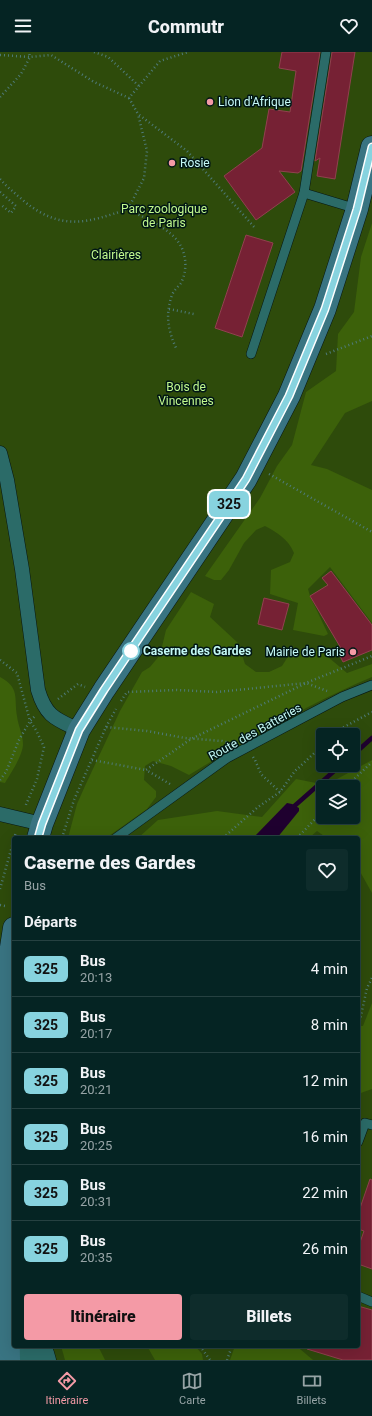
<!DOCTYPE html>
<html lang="fr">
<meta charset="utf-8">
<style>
:root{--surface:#052423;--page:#0e2c2b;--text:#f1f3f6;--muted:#97a4a6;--line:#264141;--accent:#f49aa6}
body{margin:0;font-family:Roboto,sans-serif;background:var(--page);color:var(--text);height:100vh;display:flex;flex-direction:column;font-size:15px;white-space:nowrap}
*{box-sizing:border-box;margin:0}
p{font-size:13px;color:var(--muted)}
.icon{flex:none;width:22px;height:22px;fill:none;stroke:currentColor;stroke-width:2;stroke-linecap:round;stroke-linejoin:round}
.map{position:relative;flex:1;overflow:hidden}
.drawer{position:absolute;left:12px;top:784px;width:348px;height:512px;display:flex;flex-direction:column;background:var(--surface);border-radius:4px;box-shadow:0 4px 16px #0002,0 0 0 1px var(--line)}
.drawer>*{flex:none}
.badge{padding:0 8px;border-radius:6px;font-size:14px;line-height:26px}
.buttons{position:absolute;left:316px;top:676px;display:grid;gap:8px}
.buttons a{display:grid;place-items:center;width:44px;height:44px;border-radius:4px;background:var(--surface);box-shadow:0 4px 16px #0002,0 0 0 1px var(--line);font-size:20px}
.map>.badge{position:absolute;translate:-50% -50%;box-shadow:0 0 0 2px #fff}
h2{padding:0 12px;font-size:15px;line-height:36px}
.round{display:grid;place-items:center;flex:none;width:42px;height:42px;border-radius:4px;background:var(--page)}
.summary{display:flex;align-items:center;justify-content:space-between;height:68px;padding:0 12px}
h1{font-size:19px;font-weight:800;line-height:30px}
.action{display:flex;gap:8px;margin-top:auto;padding:8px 12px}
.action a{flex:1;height:46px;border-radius:4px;background:var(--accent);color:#111;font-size:16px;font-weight:800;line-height:46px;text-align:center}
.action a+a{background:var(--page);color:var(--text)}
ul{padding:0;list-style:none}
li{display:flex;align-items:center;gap:12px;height:56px;padding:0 12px;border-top:1px solid var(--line)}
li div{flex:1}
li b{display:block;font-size:15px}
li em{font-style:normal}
li .badge{min-width:44px;font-weight:700;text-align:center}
header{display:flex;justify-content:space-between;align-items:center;height:52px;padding:0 12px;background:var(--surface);font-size:18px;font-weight:800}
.dock{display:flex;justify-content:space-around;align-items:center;height:56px;border-top:1px solid var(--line);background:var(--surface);font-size:11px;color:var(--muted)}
.dock a{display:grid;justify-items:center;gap:2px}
.dock .selected{color:var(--accent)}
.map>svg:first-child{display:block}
.green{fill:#2e4b0b;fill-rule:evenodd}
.forest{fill:#3c610a;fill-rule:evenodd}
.water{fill:#1f002f}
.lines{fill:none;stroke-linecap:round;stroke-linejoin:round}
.stream{stroke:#1f002f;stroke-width:4.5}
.building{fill:#762134;stroke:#91414f}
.service-casing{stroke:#061514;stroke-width:10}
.pedestrian-casing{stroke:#061514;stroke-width:15}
.secondary-casing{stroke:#061514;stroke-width:23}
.path{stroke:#4e7b79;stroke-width:2.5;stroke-dasharray:1 3;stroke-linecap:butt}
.service{stroke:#2b6b68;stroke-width:9}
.pedestrian{stroke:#2b6b68;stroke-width:14}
.secondary{stroke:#397482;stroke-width:22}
.line-casing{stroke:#fff;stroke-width:9}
.line{stroke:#87d3df;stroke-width:6}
.poi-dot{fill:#f49aa6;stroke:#001615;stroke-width:1.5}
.stop-dot{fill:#fff;stroke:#87d3df;stroke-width:2}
.labels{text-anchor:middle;stroke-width:3;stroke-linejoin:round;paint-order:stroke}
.poi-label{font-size:12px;fill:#c4f9f5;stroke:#001615;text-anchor:start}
.park-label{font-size:12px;fill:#c1f98e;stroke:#001615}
.stop-label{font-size:12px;font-weight:bold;fill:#c4f9f5;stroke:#001615;text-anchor:start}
.street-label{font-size:12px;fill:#c4f9f5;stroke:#001615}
</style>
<header><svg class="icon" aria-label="menu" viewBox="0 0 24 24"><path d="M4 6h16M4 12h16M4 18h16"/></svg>Commutr<svg class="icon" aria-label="heart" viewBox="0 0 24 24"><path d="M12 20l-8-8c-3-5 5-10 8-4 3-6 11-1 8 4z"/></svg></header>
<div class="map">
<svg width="372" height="1308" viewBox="0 0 372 1308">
<rect width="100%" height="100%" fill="#07302f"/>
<path class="green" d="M0,0H372V1308H0ZM323,683H353V713H323ZM323,735H353V765H323ZM14,786H358V1294H14Z"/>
<g class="forest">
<path d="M372,171V349L345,361L311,413L327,417L372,438V571L330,515L308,537L310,544L328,582L324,584L293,578L298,551L270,542L271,518L290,510L294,501C288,487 278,481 265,474L256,478L244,491L229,518L221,528H214L205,524L260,446L277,414L292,393L306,340L336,319L338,282L354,260L361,205Z"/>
<path d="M191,540L214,552L210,565L238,591L245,612L256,620H269L282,614L289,603L290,597L321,599L347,621L372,612V625C308,652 248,687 189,723L171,714L153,709L145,714L144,728L156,739V745L147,757L106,786H68L77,752L85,734L120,659L142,620L150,615L160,603L166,578Z"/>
<path d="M0,625C20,636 14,645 17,664C18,673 23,683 23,692C23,703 11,721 5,731L0,730Z"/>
<path d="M372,708V841L358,816V786H327L317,779L309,786H138L158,768L217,759L262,765L296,727L326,733ZM323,735H353V765H323Z"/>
<path d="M372,951V1037L358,1042V974H363Z"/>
<path d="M61,1294H98L105,1308H65Z"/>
<path d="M147,1294H195L202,1302L203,1308H155Z"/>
<path d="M235,1294H290L300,1297L313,1308H230Z"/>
</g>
<path class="water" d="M287,751L292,752L299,756V759L277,786H253Z"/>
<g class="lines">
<g class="stream">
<path d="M353,703L372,686"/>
<path d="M291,757L341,713"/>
</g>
</g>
<g class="building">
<path d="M282,0H320L301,119L298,121L279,119L295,140L256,168L224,124L262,96L269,57L290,60L296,19L279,16Z"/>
<path d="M332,0H355L335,127L317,124L320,106L315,109Z"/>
<path d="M246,183L273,191L242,285L215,276Z"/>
<path d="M331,519L372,573V598L343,610L338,600L342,598L310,544L328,533L322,526Z"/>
<path d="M264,546L289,552L282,578L258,572Z"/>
<path d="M370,1127L372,1128V1217L358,1212V1196L364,1179L358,1177V1162Z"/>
<path d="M358,1254L372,1258V1308H343L307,1297L308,1294H358Z"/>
</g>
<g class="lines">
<defs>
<g id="service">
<path d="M304,141L357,157"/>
<path d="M251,302L304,141L326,0"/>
<path d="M116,786L227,706L342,645L372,633"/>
<path d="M358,1090L365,1071L372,1073"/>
<path d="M358,1244L372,1250"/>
</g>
<g id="pedestrian">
<path d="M0,401L7,428L22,517L38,638C46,665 56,667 79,678"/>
<path d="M0,762L42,772"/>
<path d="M10,1304L32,1301H47L49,1308"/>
</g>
<g id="secondary">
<path d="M38,786L42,772L79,678L104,638L246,427L289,344L325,257L357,157L372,95"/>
<path d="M9,1308L2,953L14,876"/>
</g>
</defs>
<use href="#service" class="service-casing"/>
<use href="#pedestrian" class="pedestrian-casing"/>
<use href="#secondary" class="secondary-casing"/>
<g class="path">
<path d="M94,0L108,5L139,34"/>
<path d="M0,3L30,5L29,0"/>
<path d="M0,45L21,22L30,5L51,3L94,30L129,46L160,9L188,0"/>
<path d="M129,46L138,62L187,99L255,176"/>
<path d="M0,127C8,136 16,142 25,150C62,179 87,171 128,157L144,126L147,99L138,62"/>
<path d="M0,140L16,154L11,161L0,152"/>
<path d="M128,157C142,165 160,172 172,183C186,195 189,215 181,231C178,235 174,238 172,243C165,263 168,278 176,296"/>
<path d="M169,257L194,262"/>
<path d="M326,302L372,284"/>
<path d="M269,422L372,480"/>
<path d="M0,608L17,621L30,669L35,664"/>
<path d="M58,647L78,632L85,635"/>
<path d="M121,649L127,640L177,638L217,640L306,631L327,639"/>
<path d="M106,675L116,657"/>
<path d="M334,683L344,675L372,660"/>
<path d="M253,705L255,708L261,722L280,740"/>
<path d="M92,708L146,718"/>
<path d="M0,728L6,720L19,688L30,669L36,678L44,695L37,727L25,755"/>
<path d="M170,732L146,718L191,687L306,631L372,604"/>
<path d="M346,735L372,710"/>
<path d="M62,786L74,748L106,675L147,679L185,686L222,689L229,691"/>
<path d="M223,786L258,755L280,740L295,719L323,693"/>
<path d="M297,786L323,759"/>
<path d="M0,837L16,780"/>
<path d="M0,853L5,854"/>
<path d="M358,977L367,936L372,926"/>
<path d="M200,1294L210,1308"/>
<path d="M227,1308L232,1294"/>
</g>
<use href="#service" class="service"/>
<use href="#pedestrian" class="pedestrian"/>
<use href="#secondary" class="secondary"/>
</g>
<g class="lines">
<defs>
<path id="line" d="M38,786L42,772L79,678L104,638L246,427L289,344L325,257L357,157L372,95"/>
</defs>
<use href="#line" class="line-casing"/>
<use href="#line" class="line"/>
</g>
<g class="poi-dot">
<circle cx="210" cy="50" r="4"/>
<circle cx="172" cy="111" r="4"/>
<circle cx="353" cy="600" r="4"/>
</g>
<circle class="stop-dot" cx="131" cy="599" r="8"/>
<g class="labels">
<g class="poi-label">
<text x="218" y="54">Lion d'Afrique</text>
<text x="180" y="115">Rosie</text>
<text x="345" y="604" text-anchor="end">Mairie de Paris</text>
</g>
<g class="park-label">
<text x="164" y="161">Parc zoologique<tspan x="164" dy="14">de Paris</tspan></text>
<text x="116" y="207">Clairières</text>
<text x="186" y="339">Bois de<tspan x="186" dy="14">Vincennes</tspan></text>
</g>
<g class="stop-label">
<text x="143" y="603">Caserne des Gardes</text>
</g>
<g class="street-label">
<text transform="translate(255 680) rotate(-29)" y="4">Route des Batteries</text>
</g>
</g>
</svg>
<div class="buttons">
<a><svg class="icon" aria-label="locate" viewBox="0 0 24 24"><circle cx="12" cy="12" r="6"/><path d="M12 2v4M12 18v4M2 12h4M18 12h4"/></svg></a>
<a><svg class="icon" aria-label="layers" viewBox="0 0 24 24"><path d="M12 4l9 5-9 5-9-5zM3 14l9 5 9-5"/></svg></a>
</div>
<b class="badge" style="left:229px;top:452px;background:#87d3df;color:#111">325</b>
<section class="drawer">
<div class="summary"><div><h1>Caserne des Gardes</h1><p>Bus</p></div><a class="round"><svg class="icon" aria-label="heart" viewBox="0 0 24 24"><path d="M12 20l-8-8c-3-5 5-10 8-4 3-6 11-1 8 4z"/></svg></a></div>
<h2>Départs</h2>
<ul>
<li><span class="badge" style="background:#87d3df;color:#111">325</span><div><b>Bus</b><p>20:13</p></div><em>4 min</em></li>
<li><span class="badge" style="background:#87d3df;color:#111">325</span><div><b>Bus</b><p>20:17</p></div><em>8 min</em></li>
<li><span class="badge" style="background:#87d3df;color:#111">325</span><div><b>Bus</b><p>20:21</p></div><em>12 min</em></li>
<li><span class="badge" style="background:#87d3df;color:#111">325</span><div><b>Bus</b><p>20:25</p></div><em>16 min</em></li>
<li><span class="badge" style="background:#87d3df;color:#111">325</span><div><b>Bus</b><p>20:31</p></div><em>22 min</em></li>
<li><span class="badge" style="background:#87d3df;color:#111">325</span><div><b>Bus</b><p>20:35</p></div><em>26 min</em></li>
</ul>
<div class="action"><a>Itinéraire</a><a>Billets</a></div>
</section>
</div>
<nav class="dock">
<a class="selected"><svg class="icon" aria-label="directions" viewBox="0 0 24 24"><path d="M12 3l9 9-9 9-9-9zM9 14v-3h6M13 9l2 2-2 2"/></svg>Itinéraire</a>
<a><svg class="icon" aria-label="map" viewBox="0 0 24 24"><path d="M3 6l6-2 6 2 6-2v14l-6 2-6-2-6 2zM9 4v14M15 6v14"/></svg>Carte</a>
<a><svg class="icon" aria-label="tickets" viewBox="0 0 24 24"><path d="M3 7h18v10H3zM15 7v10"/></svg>Billets</a>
</nav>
